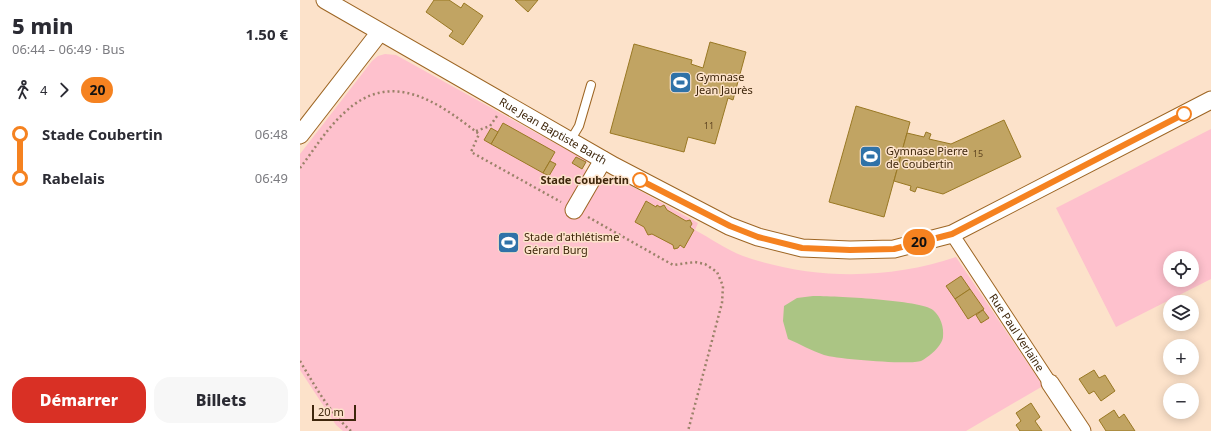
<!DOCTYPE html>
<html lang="fr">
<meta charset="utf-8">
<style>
:root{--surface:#fff;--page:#f7f7f7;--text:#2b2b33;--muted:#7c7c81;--accent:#d93025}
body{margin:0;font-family:"Noto Sans",sans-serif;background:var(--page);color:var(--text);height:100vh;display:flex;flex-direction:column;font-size:15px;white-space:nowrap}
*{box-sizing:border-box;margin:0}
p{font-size:13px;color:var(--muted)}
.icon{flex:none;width:22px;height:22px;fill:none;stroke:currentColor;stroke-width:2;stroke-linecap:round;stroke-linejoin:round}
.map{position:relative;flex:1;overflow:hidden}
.sheet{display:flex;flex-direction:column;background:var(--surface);width:300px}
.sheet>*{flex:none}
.badge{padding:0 8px;border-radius:13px;font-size:14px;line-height:26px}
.tools{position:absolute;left:863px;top:251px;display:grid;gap:8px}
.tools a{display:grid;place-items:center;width:36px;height:36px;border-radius:50%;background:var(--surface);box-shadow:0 2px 10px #0003;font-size:20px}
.scale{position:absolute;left:12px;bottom:10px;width:44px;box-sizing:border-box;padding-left:4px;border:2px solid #3f270c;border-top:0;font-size:11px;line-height:14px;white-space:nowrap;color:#3f270c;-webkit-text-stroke:3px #fce2ca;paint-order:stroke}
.map>.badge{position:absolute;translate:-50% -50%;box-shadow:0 0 0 2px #fff}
.legs{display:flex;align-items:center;gap:6px;height:44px;padding:0 12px;font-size:13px}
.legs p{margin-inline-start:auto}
.summary{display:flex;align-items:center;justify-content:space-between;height:68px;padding:0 12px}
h1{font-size:22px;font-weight:800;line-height:30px}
.action{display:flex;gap:8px;margin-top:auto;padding:8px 12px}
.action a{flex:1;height:46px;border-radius:16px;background:var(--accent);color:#fff;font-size:16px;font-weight:800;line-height:46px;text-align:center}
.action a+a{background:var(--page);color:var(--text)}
ul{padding:0 12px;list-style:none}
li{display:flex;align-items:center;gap:14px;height:44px;font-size:15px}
li i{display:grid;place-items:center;width:6px;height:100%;margin:0 5px;background:currentColor}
li i::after{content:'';width:10px;height:10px;margin:-5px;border:3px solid;border-radius:50%;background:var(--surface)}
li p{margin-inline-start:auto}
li:first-child i{background:linear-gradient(#0000 50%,currentColor 0)}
li:last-child i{background:linear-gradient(currentColor 50%,#0000 0)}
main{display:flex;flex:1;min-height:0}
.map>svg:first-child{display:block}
.green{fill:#fec1cd;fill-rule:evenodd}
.water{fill:#abc584}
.building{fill:#c1a463;stroke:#997823}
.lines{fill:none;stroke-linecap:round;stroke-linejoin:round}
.service-casing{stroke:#9d6523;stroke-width:10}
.pedestrian-casing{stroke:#9d6523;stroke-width:15}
.minor-casing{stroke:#9d6523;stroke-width:19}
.path{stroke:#9b8269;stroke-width:2.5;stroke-dasharray:2 3;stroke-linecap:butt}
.service{stroke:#fff;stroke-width:8}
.pedestrian{stroke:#fff;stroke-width:13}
.minor{stroke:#fff;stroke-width:17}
.line-1-casing{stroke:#fff;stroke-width:9}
.line-1{stroke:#f58220;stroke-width:6}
.stop-1-dot{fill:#fff;stroke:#f58220;stroke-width:2}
.labels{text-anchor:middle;stroke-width:3;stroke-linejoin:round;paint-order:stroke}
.number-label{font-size:9px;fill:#604622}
.poi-label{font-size:11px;fill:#3f270c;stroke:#fce2ca;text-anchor:start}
.street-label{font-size:11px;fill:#3f270c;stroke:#fce2ca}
.stop-label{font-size:11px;font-weight:bold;fill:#3f270c;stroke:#fce2ca;text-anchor:end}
</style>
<main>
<section class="sheet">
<div class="summary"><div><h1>5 min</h1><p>06:44 – 06:49 · Bus</p></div><b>1.50 €</b></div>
<div class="legs"><svg class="icon" aria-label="walk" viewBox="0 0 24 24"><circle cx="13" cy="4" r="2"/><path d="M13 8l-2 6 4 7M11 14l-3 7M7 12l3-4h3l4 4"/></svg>4<svg class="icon" aria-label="forward" viewBox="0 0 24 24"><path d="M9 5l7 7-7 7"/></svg><b class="badge" style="background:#f58220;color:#111">20</b></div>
<ul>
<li><i style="color:#f58220"></i><b>Stade Coubertin</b><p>06:48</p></li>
<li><i style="color:#f58220"></i><b>Rabelais</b><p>06:49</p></li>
</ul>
<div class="action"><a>Démarrer</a><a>Billets</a></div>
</section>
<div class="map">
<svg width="911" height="431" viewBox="0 0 911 431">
<rect width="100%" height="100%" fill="#fce2ca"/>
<g class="green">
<path d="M85,54L96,55L287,161L283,169L312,185L317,178L398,223L395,230C410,238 427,250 443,256C512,280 588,280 656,257L743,386L666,431H43L36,425L0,370V154L72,61L78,56Z"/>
<path d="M911,129V279L816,327L756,208ZM870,258H892V280H870Z"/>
</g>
<path class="water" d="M513,296C533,296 621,300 633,310C641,317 644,327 643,337C642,346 629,357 621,361C610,365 536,359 524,355C512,351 500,344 488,339L483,321L484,306L497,298Z"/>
<g class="building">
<path d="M134,0H149L161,8L164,3L183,16L163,45L149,36L153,31L126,12Z"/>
<path d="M215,0H238L228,12Z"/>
<path d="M410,42L446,52L433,100L428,98L415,144L388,137L384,152L310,133L334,44L392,60L391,64L403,68Z"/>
<path d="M556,106L610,122L584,217L529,202Z"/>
<path d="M704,120L721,157L643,194L617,187L615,192L610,190L611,186L594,181L607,133L624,137L626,132L631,134L629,139L651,144Z"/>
<path d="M203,123L255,152L243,173L191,144Z"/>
<path d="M191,128L198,132L191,144L184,140Z"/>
<path d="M276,157L286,162L282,169L272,163Z"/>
<path d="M250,161L256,164L249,176L243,173Z"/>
<path d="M346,201L356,207L357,205L360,207L364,205L367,210L386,221L390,220L392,224L390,227L394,230L384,248L380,245L378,248L374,249L373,245L352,234L348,235L344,227L335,222Z"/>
<path d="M661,276L670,289L655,299L646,286Z"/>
<path d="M670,289L684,309L668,319L655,299Z"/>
<path d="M683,310L689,318L681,323L676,315Z"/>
<path d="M794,370L799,378L805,375L815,391L801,401L794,391L789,394L779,379Z"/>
<path d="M731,403L740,417L735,421L742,431H720L716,425L721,421L716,413Z"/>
<path d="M814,410L819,418L824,414L835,431H806L799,420Z"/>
</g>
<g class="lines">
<defs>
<path id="service" d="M270,141L279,126L291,85"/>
<g id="pedestrian">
<path id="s1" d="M652,234L750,383"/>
</g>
<g id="minor">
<path id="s2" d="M25,0L314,166L429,226L458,237L502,248L550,250L594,249L652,234L911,100"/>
<path d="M0,135L80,32"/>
<path d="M274,210L303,160"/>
<path d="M750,383L782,431"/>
</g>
</defs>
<use href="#service" class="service-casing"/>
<use href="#pedestrian" class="pedestrian-casing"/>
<use href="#minor" class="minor-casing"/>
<g class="path">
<path d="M176,131L190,126L197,116"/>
<path d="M0,168C14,150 27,128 44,113C91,68 138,102 179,134L171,152L261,202"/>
<path d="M288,217L373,265L395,262L405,264L417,272L423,286L422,303L388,431"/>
<path d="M0,361C15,386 29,412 51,431"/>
</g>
<use href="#service" class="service"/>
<use href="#pedestrian" class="pedestrian"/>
<use href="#minor" class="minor"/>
</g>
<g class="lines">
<defs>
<path id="line-1" d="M340,180L430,226L458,237L502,248L550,250L594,249L652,234L884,114"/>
</defs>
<use href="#line-1" class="line-1-casing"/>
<use href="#line-1" class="line-1"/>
</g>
<defs>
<symbol id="stadium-square" viewBox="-11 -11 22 22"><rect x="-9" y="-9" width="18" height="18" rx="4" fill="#2f72a8" stroke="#fce2ca"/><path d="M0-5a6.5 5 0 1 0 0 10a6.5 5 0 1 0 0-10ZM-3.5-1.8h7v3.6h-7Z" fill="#fff"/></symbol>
</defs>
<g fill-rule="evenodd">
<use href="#stadium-square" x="368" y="70" width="25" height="25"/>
<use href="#stadium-square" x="558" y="144" width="25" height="25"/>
<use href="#stadium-square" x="196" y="230" width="25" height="25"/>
</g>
<g class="stop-1-dot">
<circle cx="884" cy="114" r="7"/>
<circle cx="340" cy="180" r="7"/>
</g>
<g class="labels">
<g class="number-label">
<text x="409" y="129">11</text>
<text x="678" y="157">15</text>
</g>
<g class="poi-label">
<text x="396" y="81">Gymnase<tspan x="396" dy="13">Jean Jaurès</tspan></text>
<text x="586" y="155">Gymnase Pierre<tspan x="586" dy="13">de Coubertin</tspan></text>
<text x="224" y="241">Stade d'athlétisme<tspan x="224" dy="13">Gérard Burg</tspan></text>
</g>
<g class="street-label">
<text dy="4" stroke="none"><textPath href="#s2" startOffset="263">Rue Jean Baptiste Barth</textPath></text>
<text dy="4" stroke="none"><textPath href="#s1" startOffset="118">Rue Paul Verlaine</textPath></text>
</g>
<g class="stop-label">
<text x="329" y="184">Stade Coubertin</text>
</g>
</g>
</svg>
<div class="tools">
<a><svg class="icon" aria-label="locate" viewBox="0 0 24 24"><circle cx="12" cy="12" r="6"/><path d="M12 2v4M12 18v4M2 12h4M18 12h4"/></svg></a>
<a><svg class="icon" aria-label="layers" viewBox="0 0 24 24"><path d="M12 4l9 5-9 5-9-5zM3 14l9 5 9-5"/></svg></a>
<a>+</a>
<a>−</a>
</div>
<div class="scale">20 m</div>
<b class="badge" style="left:619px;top:242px;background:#f58220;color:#111">20</b>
</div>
</main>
